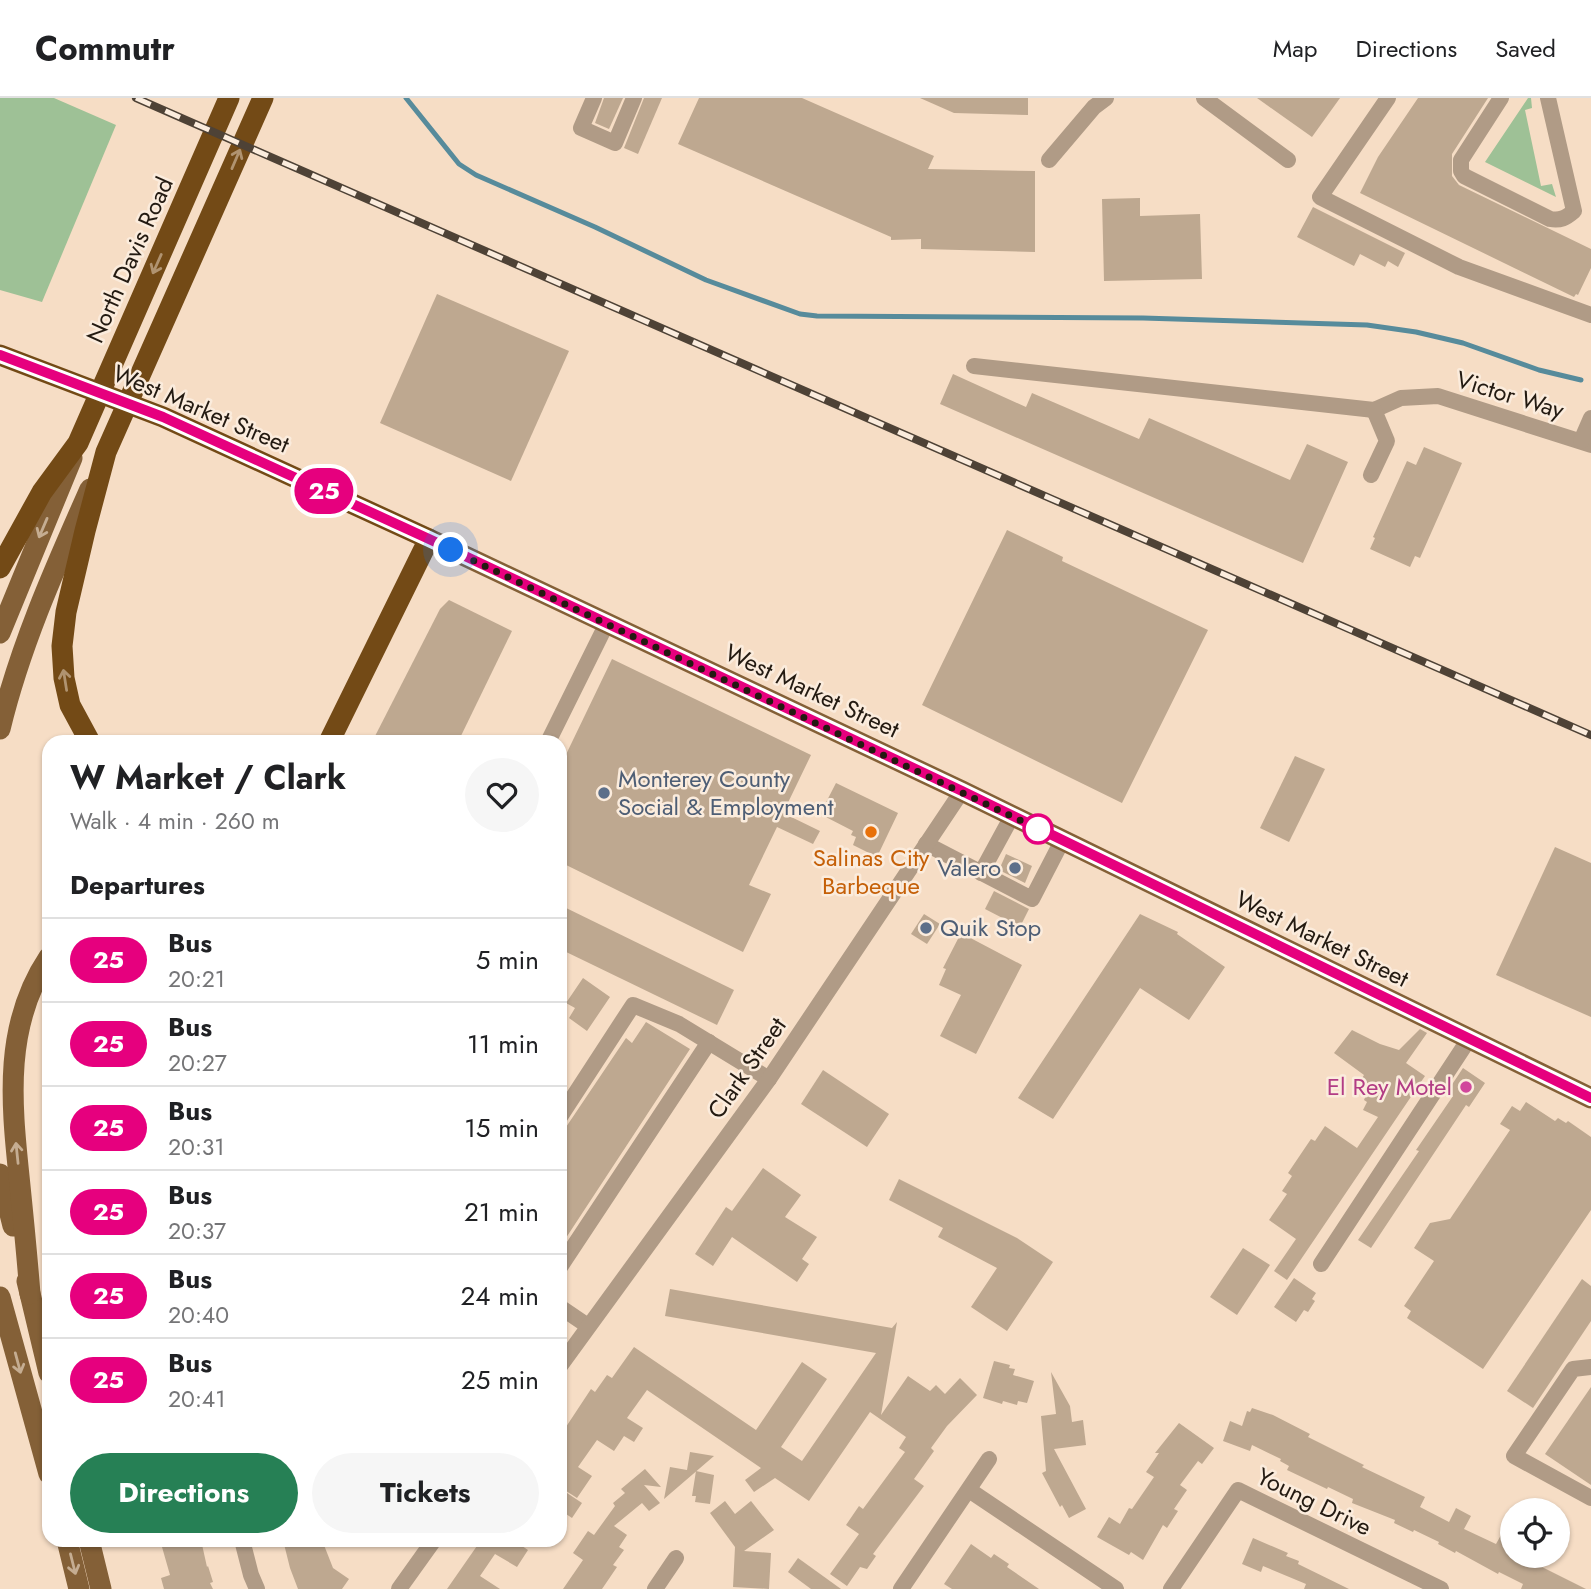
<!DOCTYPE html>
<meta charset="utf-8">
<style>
:root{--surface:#fff;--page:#f6f6f6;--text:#202124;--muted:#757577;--line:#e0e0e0;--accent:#268055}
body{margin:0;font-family:Jost,sans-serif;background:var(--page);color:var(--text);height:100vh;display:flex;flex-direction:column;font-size:26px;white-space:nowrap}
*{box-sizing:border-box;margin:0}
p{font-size:23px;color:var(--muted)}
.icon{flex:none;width:38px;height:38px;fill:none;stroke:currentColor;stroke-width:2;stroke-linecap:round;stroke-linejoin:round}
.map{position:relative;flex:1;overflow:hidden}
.side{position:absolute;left:42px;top:637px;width:525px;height:812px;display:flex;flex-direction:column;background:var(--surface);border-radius:21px;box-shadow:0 2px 5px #0004}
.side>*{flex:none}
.badge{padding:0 14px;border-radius:23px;font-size:24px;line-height:46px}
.controls{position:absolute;left:1500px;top:1400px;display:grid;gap:14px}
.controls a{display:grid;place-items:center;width:70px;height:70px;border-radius:50%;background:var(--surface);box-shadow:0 2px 5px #0004;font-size:35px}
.you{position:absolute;width:35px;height:35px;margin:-18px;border:5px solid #fff;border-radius:50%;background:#1a73e8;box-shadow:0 0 0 10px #1a73e833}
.map>.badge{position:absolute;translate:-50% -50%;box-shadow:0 0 0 4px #fff}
h2{padding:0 28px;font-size:26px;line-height:63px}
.round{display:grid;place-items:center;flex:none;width:74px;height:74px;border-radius:37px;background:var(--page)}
.headline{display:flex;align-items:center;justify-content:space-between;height:119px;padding:0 28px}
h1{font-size:33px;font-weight:700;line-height:52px}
.primary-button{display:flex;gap:14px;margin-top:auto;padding:14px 28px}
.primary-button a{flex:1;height:80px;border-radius:42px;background:var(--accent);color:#fff;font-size:28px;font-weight:700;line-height:80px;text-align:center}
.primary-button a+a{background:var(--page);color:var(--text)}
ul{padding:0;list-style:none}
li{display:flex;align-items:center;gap:21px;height:84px;padding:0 28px;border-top:2px solid var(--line)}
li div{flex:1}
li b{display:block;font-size:26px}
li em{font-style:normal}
li .badge{min-width:77px;font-weight:700;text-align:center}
header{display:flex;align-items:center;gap:42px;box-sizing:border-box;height:98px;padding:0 35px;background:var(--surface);border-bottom:2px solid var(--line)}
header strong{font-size:33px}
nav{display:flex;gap:38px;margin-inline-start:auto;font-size:24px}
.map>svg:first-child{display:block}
.green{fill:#9ec196}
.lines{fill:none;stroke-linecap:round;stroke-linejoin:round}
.stream{stroke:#578b9b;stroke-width:5}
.building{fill:#bea890}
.minor{stroke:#b09b86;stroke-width:16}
.major{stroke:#846037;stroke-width:21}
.highway{stroke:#734a16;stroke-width:21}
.rail-casing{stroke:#4e4236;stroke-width:8}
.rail{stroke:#fbecdd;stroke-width:5;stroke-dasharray:16;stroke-linecap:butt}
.oneway{stroke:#b09370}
.oneway2{stroke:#c5ad92}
.line-casing{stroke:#fff;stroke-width:16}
.line{stroke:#e6007e;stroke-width:10}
.walk{stroke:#231a11;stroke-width:7;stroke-dasharray:0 12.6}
.service-dot{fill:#5c6f8a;stroke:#fbecdd;stroke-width:2.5}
.stop-dot{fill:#fff;stroke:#e6007e;stroke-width:3.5}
.food-dot{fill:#e8710a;stroke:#fbecdd;stroke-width:2.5}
.hotel-dot{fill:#d1479c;stroke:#fbecdd;stroke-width:2.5}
.labels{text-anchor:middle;stroke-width:5;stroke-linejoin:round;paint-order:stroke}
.street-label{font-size:24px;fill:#231a11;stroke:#fbecdd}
.service-label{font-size:24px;fill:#4e5e75;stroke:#fbecdd;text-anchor:start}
.food-label{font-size:24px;fill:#c56008;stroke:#fbecdd}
.hotel-label{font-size:24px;fill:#b23c85;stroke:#fbecdd;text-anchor:end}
</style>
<header>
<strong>Commutr</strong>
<nav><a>Map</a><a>Directions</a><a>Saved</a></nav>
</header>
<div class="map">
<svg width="1591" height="1491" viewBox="0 0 1591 1491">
<rect width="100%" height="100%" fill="#f6ddc5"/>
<g class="green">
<path d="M0,0H54L116,27L42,204L0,192Z"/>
<path d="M1528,0H1531L1532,10L1525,12L1541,88L1552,86L1556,99L1485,64Z"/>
</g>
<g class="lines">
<path class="stream" d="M406,0L459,66L476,77L595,129L706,182L800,216L817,218L1143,220L1367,227L1416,234L1463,245L1539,272L1581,282"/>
</g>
<g class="building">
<path d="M604,0H623L609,31L595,25Z"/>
<path d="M644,0H662L638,56L624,50Z"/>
<path d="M699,0H802L934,58L928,71L1035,73V154L921,151V141L891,142V139L678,46Z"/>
<path d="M920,0H1028V17L954,15Z"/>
<path d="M1257,0H1340L1312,39Z"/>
<path d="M1418,0H1488L1452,56V78L1459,87L1591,151V170L1578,197L1576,196L1574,199L1360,95L1378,59Z"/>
<path d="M1140,100V118L1200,116L1202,181L1104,183L1102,101Z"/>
<path d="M1313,109L1405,155L1398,169L1388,163L1385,169L1360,156L1354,168L1297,139Z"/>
<path d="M437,196L569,253L511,383L380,325Z"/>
<path d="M953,276L1026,309L1032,295L1139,341L1149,320L1290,382L1307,346L1348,364L1303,465L940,306Z"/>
<path d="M1424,349L1462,365L1420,460L1415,458L1410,469L1370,451L1375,440L1373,439L1407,363L1416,367Z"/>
<path d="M1007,432L1063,459L1062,463L1208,532L1122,705L922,607Z"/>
<path d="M449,502L512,533L458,644H372L440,511Z"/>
<path d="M612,561L811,657L783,715L820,733L813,746L777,729L749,787L771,796L743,854L560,764V669Z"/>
<path d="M1295,658L1325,671L1289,744L1260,730Z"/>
<path d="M836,685L898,715L877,759L853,747L856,739L851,737L853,733L820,716Z"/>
<path d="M1555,749L1591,765V919L1496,877Z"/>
<path d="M1006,756L1032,768L1025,785L999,772Z"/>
<path d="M994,793L1029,811L1020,829L985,811Z"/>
<path d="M560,807L734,892L717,927L560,851Z"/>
<path d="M924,816L940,826L927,846L911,836Z"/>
<path d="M1140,816L1178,834L1177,836L1225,869L1189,922L1140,890L1053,1021L1018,1000Z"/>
<path d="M961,835L1022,867L976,956L940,938L961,897L939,887L946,871L943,870Z"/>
<path d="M583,880L610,899L587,933L569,920L575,910L566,905Z"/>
<path d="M646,924L690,951L560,1149V1038L626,940L632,945Z"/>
<path d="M1420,931L1427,935L1406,965L1425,978L1287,1182L1274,1173L1296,1141L1269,1122L1287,1096L1282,1093L1292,1078L1288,1075L1311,1041L1315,1043L1325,1028L1357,1050L1378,1019L1363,1012L1367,1004L1364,1002L1369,990L1360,984L1364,977L1334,955L1352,932L1380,946L1399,952Z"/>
<path d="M1463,970L1485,985L1469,1009L1466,1007L1371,1150L1358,1142L1419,1053L1416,1052L1453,998L1447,994Z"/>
<path d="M823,972L889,1016L867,1049L801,1006Z"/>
<path d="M1526,1004L1555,1023L1558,1020L1566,1025L1568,1023L1591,1039V1112L1483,1271L1407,1220L1411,1213L1404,1208L1434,1163L1414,1150L1430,1125L1450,1121L1510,1032L1500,1026L1512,1008L1520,1013Z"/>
<path d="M763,1070L801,1097L785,1119L817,1139L802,1161L809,1166L797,1184L732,1139L713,1168L695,1156L726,1109L732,1113Z"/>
<path d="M899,1081L1017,1140L1053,1164L1007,1233L971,1209L997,1170L938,1139L943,1130L889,1102Z"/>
<path d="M1243,1150L1270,1167L1237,1217L1210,1199Z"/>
<path d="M1294,1180L1316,1195L1312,1201L1315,1203L1308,1214L1304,1212L1296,1224L1274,1209Z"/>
<path d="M1582,1181L1591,1188V1223L1533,1310L1507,1293Z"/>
<path d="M670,1191L892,1230L897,1224L881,1317L908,1278L930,1293L936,1287L945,1296L960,1280L977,1297L947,1328L931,1350L934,1353L914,1381L924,1388L873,1456L876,1458L867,1471L860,1469L847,1488L830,1476L859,1436L846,1427L859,1408L863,1411L905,1354L899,1350L906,1339L870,1314L809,1403L775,1380L754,1394L745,1382L761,1370L647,1292L627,1320L643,1330L634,1344L624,1338L614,1353L597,1342L578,1369L592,1378L577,1400L560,1389V1338L591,1291L595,1294L607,1277L612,1280L634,1249L756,1332L802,1264L827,1281L781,1349L802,1363L876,1255L665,1218Z"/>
<path d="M994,1263L1010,1267L1009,1270L1015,1271L1013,1277L1034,1283L1027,1305L1018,1303L1017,1307L1003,1303L1002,1306L983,1300Z"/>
<path d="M1051,1274L1070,1308L1072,1324L1083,1322L1086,1347L1054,1351L1086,1411L1069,1420L1062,1407L1060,1409L1042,1375L1046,1373L1041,1318L1056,1316Z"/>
<path d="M1591,1289V1387L1545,1356Z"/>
<path d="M1252,1310L1273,1317L1310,1336L1308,1339L1364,1367L1362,1369L1425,1399L1420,1409L1449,1424L1456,1410L1471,1418L1464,1431L1496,1446L1501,1437L1512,1443V1458H1520L1586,1491H1521L1523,1486L1499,1474L1498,1476L1456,1453L1455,1455L1438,1446L1439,1444L1414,1432L1413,1434L1394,1425L1395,1422L1352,1405L1353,1401L1328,1389L1327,1391L1287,1372L1289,1368L1280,1363L1281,1361L1252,1347L1250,1353L1223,1343L1230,1323L1242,1328L1247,1313L1250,1314Z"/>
<path d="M1179,1325L1214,1350L1202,1366L1198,1363L1180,1387L1187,1392L1174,1411L1178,1413L1167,1430L1163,1427L1143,1462L1131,1454L1129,1457L1097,1439L1109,1419L1120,1426L1129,1410L1132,1411L1154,1379L1146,1374L1159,1355H1155Z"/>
<path d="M690,1354L714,1358L664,1401L670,1369L687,1372Z"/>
<path d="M645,1371L661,1389L644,1387L660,1405L649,1413L642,1405L614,1428L627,1437L619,1449L624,1452L613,1467L617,1469L602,1491H563L583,1462L573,1455L588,1433L594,1437L615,1408L613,1405L625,1395L621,1391Z"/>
<path d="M696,1373L714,1377L710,1406L695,1404L696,1398H692Z"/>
<path d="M567,1395L582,1405L572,1420L560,1412V1405Z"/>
<path d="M725,1403L735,1416L751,1403L774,1432L744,1453L771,1455L769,1491L733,1489L735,1449L710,1415Z"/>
<path d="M1253,1440L1288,1455L1286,1458L1299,1463L1298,1466L1349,1491H1304L1306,1486L1263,1468L1261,1474L1242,1466Z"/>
<path d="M160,1442H201L207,1469L208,1468L213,1484L210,1485L213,1491H164L161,1480L170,1477Z"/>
<path d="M283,1442H322L333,1470L349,1481L342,1491H298L290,1470Z"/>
<path d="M474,1442H513L528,1452L517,1469L495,1456L480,1478L500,1491H447L479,1445Z"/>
<path d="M971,1446L991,1460L994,1456L1009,1466L1007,1469L1039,1491H952L944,1486Z"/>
<path d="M798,1460L841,1491H811L788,1474Z"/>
</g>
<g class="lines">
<g class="minor">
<path d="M594,0L581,30L615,45L634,0"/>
<path d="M1204,0L1288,62"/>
<path d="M1388,0L1320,99L1459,169L1591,217"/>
<path d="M1501,0L1461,62V73L1464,78L1550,121C1560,123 1566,120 1574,113L1548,0"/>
<path d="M1049,62L1094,9L1106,0"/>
<path d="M974,268L1374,312L1401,300L1438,298L1591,347"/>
<path d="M1581,343L1591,320"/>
<path d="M1371,377L1387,343L1374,312"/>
<path d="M548,644L607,525"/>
<path d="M926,746L1032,801L1062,743"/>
<path d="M981,775L1012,718"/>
<path d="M560,1019L633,907L679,926L769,981"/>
<path d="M1321,1166L1469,941"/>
<path d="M560,1169L709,944"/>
<path d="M560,1209L588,1228"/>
<path d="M560,1268L769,981L962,693"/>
<path d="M1591,1269L1573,1271L1514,1358L1591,1400"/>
<path d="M969,1392L1116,1491"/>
<path d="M242,1442L251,1477L257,1491"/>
<path d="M399,1491L434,1442"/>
<path d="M655,1491L676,1460"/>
<path d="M901,1491L989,1361"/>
<path d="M1171,1491L1238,1392L1441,1491"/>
</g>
<g class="major">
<path d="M429,441L962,693L1591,1000"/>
<path d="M0,535L72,360"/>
<path d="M0,631C20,548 55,470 90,391"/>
<path d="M0,1076L13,1128"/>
<path d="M27,1183L49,1275"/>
<path d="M30,1196C27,1157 23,1117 19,1078C11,1002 4,926 49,859"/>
<path d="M0,1199L49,1376"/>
<path d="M67,1442L79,1491"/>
<path d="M89,1442L101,1491"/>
</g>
<g class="highway">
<path d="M0,257L163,319L429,441L329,644"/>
<path d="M0,470L42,394L78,345L229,0"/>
<path d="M90,644L70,607L64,580L62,548L66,514L85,433L106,354L263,0"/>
</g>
<defs>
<path id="rail" d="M136,0L1591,637"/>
</defs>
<use href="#rail" class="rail-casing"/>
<use href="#rail" class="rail"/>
</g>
<defs><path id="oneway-shaft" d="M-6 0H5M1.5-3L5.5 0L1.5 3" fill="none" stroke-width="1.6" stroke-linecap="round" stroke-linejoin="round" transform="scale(1.75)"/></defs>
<g class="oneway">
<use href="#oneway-shaft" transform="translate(236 61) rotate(-67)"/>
<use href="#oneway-shaft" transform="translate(157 166) rotate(114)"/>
<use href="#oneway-shaft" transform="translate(65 582) rotate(-99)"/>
</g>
<g class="oneway2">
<use href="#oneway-shaft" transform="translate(43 430) rotate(113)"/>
<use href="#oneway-shaft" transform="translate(17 1055) rotate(-96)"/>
<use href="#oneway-shaft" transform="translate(18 1265) rotate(75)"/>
<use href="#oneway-shaft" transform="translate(73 1466) rotate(76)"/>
</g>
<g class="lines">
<defs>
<path id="line" d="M0,257L163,319L429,441L962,693L1591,1000"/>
</defs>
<use href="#line" class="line-casing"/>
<use href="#line" class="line"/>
<path class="walk" d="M451,452L1045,734L1038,731"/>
</g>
<g class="service-dot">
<circle cx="604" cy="695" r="7"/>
<circle cx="1015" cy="770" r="7"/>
<circle cx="926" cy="830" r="7"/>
</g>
<circle class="stop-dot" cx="1038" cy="731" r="14"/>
<circle class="food-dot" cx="871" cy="734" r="7"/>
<circle class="hotel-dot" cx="1466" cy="989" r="7"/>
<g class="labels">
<g class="street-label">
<text transform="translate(130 162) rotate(-66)" y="8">North Davis Road</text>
<text transform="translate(1510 297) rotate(17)" y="8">Victor Way</text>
<text transform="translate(201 311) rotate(23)" y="8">West Market Street</text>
<text transform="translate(812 593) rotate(25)" y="8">West Market Street</text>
<text transform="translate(1322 841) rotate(26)" y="8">West Market Street</text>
<text transform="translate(747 970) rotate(-55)" y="8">Clark Street</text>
<text transform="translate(1314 1404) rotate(26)" y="8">Young Drive</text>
</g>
<g class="service-label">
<text x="618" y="689">Monterey County<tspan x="618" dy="28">Social &amp; Employment</tspan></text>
<text x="1001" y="778" text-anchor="end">Valero</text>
<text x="940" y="838">Quik Stop</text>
</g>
<g class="food-label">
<text x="871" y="768">Salinas City<tspan x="871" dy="28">Barbeque</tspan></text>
</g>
<g class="hotel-label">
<text x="1452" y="997">El Rey Motel</text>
</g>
</g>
</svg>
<div class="controls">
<a><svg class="icon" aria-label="locate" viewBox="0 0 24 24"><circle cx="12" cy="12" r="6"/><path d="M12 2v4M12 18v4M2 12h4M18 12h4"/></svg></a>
</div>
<div class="you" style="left:451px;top:452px"></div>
<b class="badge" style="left:324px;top:393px;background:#e6007e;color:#fff">25</b>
<section class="side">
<div class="headline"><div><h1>W Market / Clark</h1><p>Walk · 4 min · 260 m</p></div><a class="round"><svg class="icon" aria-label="heart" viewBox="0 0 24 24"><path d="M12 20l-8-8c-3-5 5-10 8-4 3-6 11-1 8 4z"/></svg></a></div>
<h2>Departures</h2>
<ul>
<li><span class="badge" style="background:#e6007e;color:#fff">25</span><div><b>Bus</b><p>20:21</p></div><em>5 min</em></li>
<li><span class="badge" style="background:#e6007e;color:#fff">25</span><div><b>Bus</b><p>20:27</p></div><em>11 min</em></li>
<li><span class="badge" style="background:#e6007e;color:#fff">25</span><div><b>Bus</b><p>20:31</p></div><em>15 min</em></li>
<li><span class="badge" style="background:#e6007e;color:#fff">25</span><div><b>Bus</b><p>20:37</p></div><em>21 min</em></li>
<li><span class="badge" style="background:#e6007e;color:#fff">25</span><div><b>Bus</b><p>20:40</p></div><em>24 min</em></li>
<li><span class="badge" style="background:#e6007e;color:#fff">25</span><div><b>Bus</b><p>20:41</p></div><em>25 min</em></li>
</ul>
<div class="primary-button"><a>Directions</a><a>Tickets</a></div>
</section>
</div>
